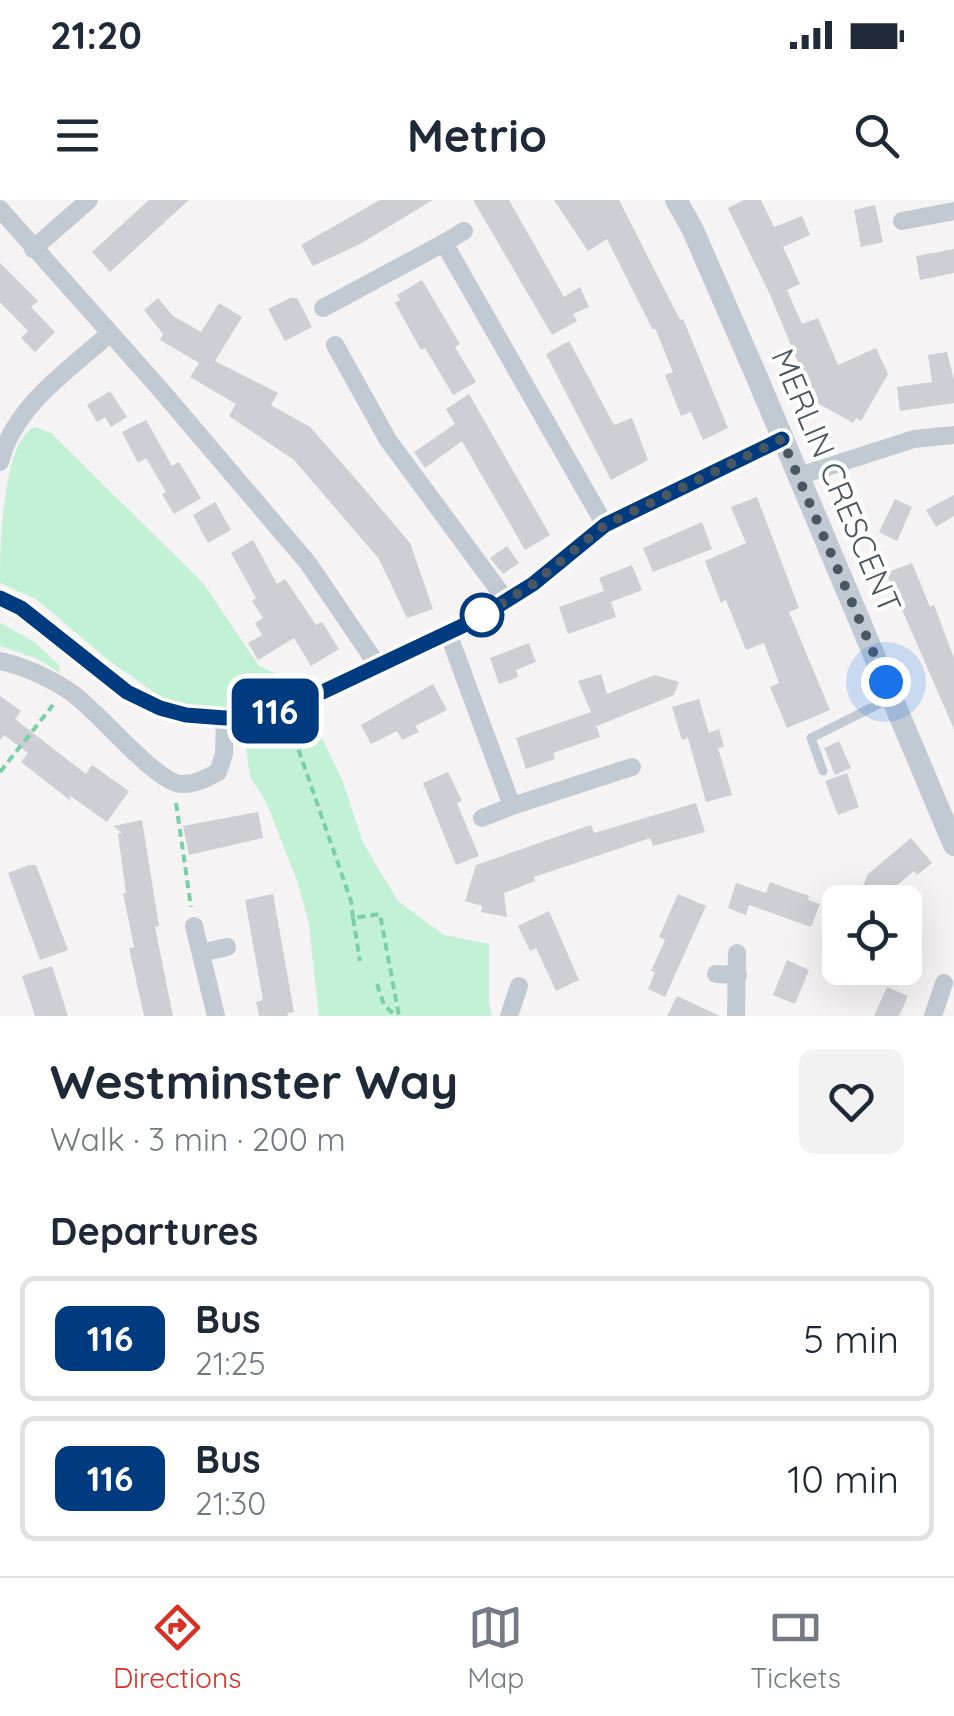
<!DOCTYPE html>
<meta charset="utf-8">
<style>
:root{--surface:#fff;--page:#f2f2f3;--text:#1f2937;--muted:#747a83;--line:#e0e1e3;--accent:#d93025}
body{margin:0;font-family:Quicksand,sans-serif;background:var(--page);color:var(--text);height:100vh;display:flex;flex-direction:column;font-size:38px;white-space:nowrap}
*{box-sizing:border-box;margin:0}
p{font-size:32px;color:var(--muted)}
.icon{flex:none;width:55px;height:55px;fill:none;stroke:currentColor;stroke-width:2;stroke-linecap:round;stroke-linejoin:round}
.map{position:relative;height:816px;overflow:hidden}
.drawer{display:flex;flex-direction:column;background:var(--surface);flex:1}
.drawer>*{flex:none}
.badge{padding:0 20px;border-radius:15px;font-size:35px;line-height:65px}
.controls{position:absolute;left:822px;top:685px;display:grid;gap:20px}
.controls a{display:grid;place-items:center;width:100px;height:100px;border-radius:15px;background:var(--surface);box-shadow:0 10px 40px #0002;font-size:50px}
.you{position:absolute;width:50px;height:50px;margin:-25px;border:8px solid #fff;border-radius:50%;background:#1a73e8;box-shadow:0 0 0 15px #1a73e833}
.map>.badge{position:absolute;translate:-50% -50%;box-shadow:0 0 0 5px #fff}
h2{padding:0 50px;font-size:38px;line-height:90px}
.round{display:grid;place-items:center;flex:none;width:105px;height:105px;border-radius:15px;background:var(--page)}
.overview{display:flex;align-items:center;justify-content:space-between;height:170px;padding:0 50px}
h1{font-size:48px;font-weight:800;line-height:75px}
ul{padding:0;list-style:none}
li{display:flex;align-items:center;gap:30px;height:125px;margin:0 20px 15px;padding:0 30px;border:5px solid var(--line);border-radius:15px}
li div{flex:1}
li b{display:block;font-size:38px}
li em{font-style:normal}
li .badge{min-width:110px;font-weight:700;text-align:center}
.status{display:flex;justify-content:space-between;align-items:center;height:70px;padding:0 50px;background:var(--surface);direction:ltr}
.status svg{height:28px;fill:currentColor}
header{display:flex;justify-content:space-between;align-items:center;height:130px;padding:0 50px;background:var(--surface);font-size:45px;font-weight:800}
.tabs{display:flex;justify-content:space-around;align-items:center;height:140px;border-top:2px solid var(--line);background:var(--surface);font-size:28px;color:var(--muted)}
.tabs a{display:grid;justify-items:center;gap:5px}
.tabs .selected{color:var(--accent)}
.map>svg:first-child{display:block}
.green{fill:#c3f1d5}
.building{fill:#cdcfd5}
.lines{fill:none;stroke-linecap:round;stroke-linejoin:round}
.path{stroke:#7ad0a6;stroke-width:4;stroke-dasharray:8 5;stroke-linecap:butt}
.service{stroke:#c1cad2;stroke-width:9}
.minor{stroke:#c1cad2;stroke-width:18}
.tertiary{stroke:#c1cad2;stroke-width:22}
.line-casing{stroke:#fff;stroke-width:22}
.line{stroke:#003b80;stroke-width:15}
.walk{stroke:#4a5661;stroke-width:10;stroke-dasharray:0 18}
.stop-dot{fill:#fff;stroke:#003b80;stroke-width:5}
.labels{text-anchor:middle;stroke-width:8;stroke-linejoin:round;paint-order:stroke}
.street-label{font-size:32px;fill:#4a5661;stroke:#fff}
</style>
<div class="status"><b>21:20</b><svg viewBox="0 0 49 12"><path d="M0 12V9h3v3zM5 12V6h3v6zM10 12V3h3v9zM15 12V0h3v12zM26 1h20v11H26zM47 4h2v5h-2z"/></svg></div>
<header><svg class="icon" aria-label="menu" viewBox="0 0 24 24"><path d="M4 6h16M4 12h16M4 18h16"/></svg>Metrio<svg class="icon" aria-label="search" viewBox="0 0 24 24"><circle cx="10" cy="10" r="6"/><path d="M15 15l6 6"/></svg></header>
<div class="map">
<svg width="954" height="816" viewBox="0 0 954 816">
<rect width="100%" height="100%" fill="#f5f3f3"/>
<g class="green">
<path d="M35,227L51,233L203,383L259,466L308,488L297,496L226,509L194,506L162,498L107,459L36,399L0,383C0,350 2,240 35,227Z"/>
<path d="M0,423L35,442L59,465L60,473L38,459L0,446Z"/>
<path d="M315,523L343,582L363,643L398,701L444,735L489,744V803L492,816H319L309,725L298,683L267,604L250,576L246,548Z"/>
</g>
<g class="building">
<path d="M149,0H189L110,72L92,52Z"/>
<path d="M380,0H433L360,44L313,66L301,45Z"/>
<path d="M473,0H509L564,97L580,87L589,107L573,114L577,121L552,135Z"/>
<path d="M554,0H619L680,120L683,119L728,228L703,240L691,212L681,216L665,175L673,172L655,128L653,130L607,39L588,51Z"/>
<path d="M744,0H761L774,27L802,16L810,35L783,47L800,84L787,90L802,124L818,118L838,165L876,148L888,174L861,221L856,218L853,223L814,201L771,97L728,8Z"/>
<path d="M875,5L883,42L861,47L854,10Z"/>
<path d="M954,49V73L920,80L916,56Z"/>
<path d="M0,63L38,101L31,107L55,132L35,152L21,138L28,131L0,102Z"/>
<path d="M422,80L460,144L455,147L476,182L453,195L425,148L421,150L395,103L400,100L397,95Z"/>
<path d="M158,98L173,116L201,132L219,103L242,117L215,161L278,193L271,205L310,227L355,278L410,343L433,409L407,418L379,359L294,260L229,216L236,204L190,177L199,163L160,140L163,134L144,110Z"/>
<path d="M290,98H297L312,127L285,141L268,109Z"/>
<path d="M569,141L614,225L632,218L648,260L611,280L546,154Z"/>
<path d="M947,152L954,180V203L900,211L897,187L932,182L928,155Z"/>
<path d="M110,191L127,217L111,227L105,217L97,222L87,205Z"/>
<path d="M469,194L550,335L525,350L462,241L425,268L414,252L455,224L446,209Z"/>
<path d="M146,220L172,266L179,262L201,298L174,314L162,294L166,292L146,258L138,263L122,232Z"/>
<path d="M954,295V316L936,327L926,310Z"/>
<path d="M757,297L799,408L789,412L830,510L787,528L770,487L779,483L764,443L746,450L726,400L721,403L705,361L746,343L731,307Z"/>
<path d="M895,299L912,307L897,341L879,332Z"/>
<path d="M215,302L231,330L208,343L193,315Z"/>
<path d="M702,322L712,349L653,372L643,348Z"/>
<path d="M253,340L277,384L285,379L316,425L322,422L339,449L311,466L294,438L258,460L248,443L262,435L255,423L263,418L252,401L256,398L231,353Z"/>
<path d="M507,346L519,363L503,374L490,358Z"/>
<path d="M912,363L930,407L934,405L954,458V529L886,373Z"/>
<path d="M632,365L642,390L611,402L616,417L568,434L559,407L604,391L599,378Z"/>
<path d="M529,443L536,462L516,470L518,477L499,484L490,458Z"/>
<path d="M601,474L607,494L655,475L679,482L674,495L597,526L595,522L600,537L553,553L555,559L526,569L516,538L591,512L578,481Z"/>
<path d="M433,484L447,510L415,526L419,532L402,540L397,531L371,544L361,525Z"/>
<path d="M0,496L21,511L15,519L86,574L92,565L129,591L107,622L69,595L71,601L21,562L28,553L4,535L0,540Z"/>
<path d="M699,499L709,533L719,529L724,547L718,548L732,595L706,602L688,538L682,540L672,507Z"/>
<path d="M839,541L851,568L835,575L824,548Z"/>
<path d="M448,572L462,601L457,603L479,656L456,665L423,583Z"/>
<path d="M847,573L859,607L838,615L825,581Z"/>
<path d="M696,603L705,632L653,646L650,638L534,677L535,681L504,693L507,717L481,712L482,706L465,701L476,665L582,628L591,625L594,633Z"/>
<path d="M258,612L263,638L189,655L183,626Z"/>
<path d="M142,620L159,726L155,727L173,816H144L129,748L134,747L123,693H126L118,634L122,633L113,626Z"/>
<path d="M911,638L932,663L917,675L914,671L896,686L888,702L866,696L870,689L863,686L868,674Z"/>
<path d="M29,665H36L68,750L40,760L8,673Z"/>
<path d="M770,682L809,696L808,700L820,704L811,727L749,705L746,715L728,708L736,683L766,693Z"/>
<path d="M273,694L294,812L287,813L288,816H259L256,802L263,800L245,700Z"/>
<path d="M678,694L706,706L665,797L648,789L655,772L651,771L665,740L659,737Z"/>
<path d="M549,711L579,780L556,791L536,748L530,751L518,726Z"/>
<path d="M787,760L809,770L795,804L773,795Z"/>
<path d="M52,766L68,816H35L22,776Z"/>
<path d="M887,787L908,796L899,816H874Z"/>
<path d="M677,796L720,816H667Z"/>
</g>
<g class="lines">
<g class="path">
<path d="M290,525L351,701L353,718L380,714L399,816"/>
<path d="M0,572L53,505"/>
<path d="M176,603L191,707"/>
<path d="M353,718L360,761"/>
<path d="M377,784L384,805L396,816"/>
</g>
<path class="service" d="M823,571L811,538L889,499"/>
<g class="minor">
<path d="M0,9L160,189L308,363L378,466"/>
<path d="M902,21L954,11"/>
<path d="M444,43L464,31"/>
<path d="M33,49L89,0"/>
<path d="M323,108L444,43L605,325"/>
<path d="M335,145L388,240L506,400"/>
<path d="M0,262C14,206 68,171 109,134"/>
<path d="M799,276L914,239L954,235"/>
<path d="M0,399L21,408L103,475L127,492L160,508L186,515L225,518L258,516L297,504L477,419L533,384L605,325L782,239"/>
<path d="M448,433L512,606L632,567"/>
<path d="M0,461C24,466 52,479 72,493C98,511 155,582 181,584C194,585 207,578 218,572L224,554L225,518"/>
<path d="M482,618L512,606"/>
<path d="M194,726L216,816"/>
<path d="M201,753L227,747"/>
<path d="M716,774L738,775"/>
<path d="M509,816L519,786"/>
<path d="M736,816L737,753"/>
<path d="M933,816L944,783"/>
</g>
<path class="tertiary" d="M676,0L692,28L756,175L954,645"/>
</g>
<g class="lines">
<defs>
<path id="line" d="M0,398L21,408L127,492L160,508L186,515L225,518L258,516L297,504L477,419L533,384L605,325L782,239"/>
</defs>
<use href="#line" class="line-casing"/>
<use href="#line" class="line"/>
<path class="walk" d="M482,415L477,419L533,384L605,325L782,239L886,482"/>
</g>
<circle class="stop-dot" cx="482" cy="415" r="20"/>
<g class="labels">
<g class="street-label">
<text transform="translate(836 281) rotate(67)" y="11">MERLIN CRESCENT</text>
</g>
</g>
</svg>
<div class="controls">
<a><svg class="icon" aria-label="locate" viewBox="0 0 24 24"><circle cx="12" cy="12" r="6"/><path d="M12 2v4M12 18v4M2 12h4M18 12h4"/></svg></a>
</div>
<div class="you" style="left:886px;top:482px"></div>
<b class="badge" style="left:275px;top:511px;background:#003b80;color:#fff">116</b>
</div>
<section class="drawer">
<div class="overview"><div><h1>Westminster Way</h1><p>Walk · 3 min · 200 m</p></div><a class="round"><svg class="icon" aria-label="heart" viewBox="0 0 24 24"><path d="M12 20l-8-8c-3-5 5-10 8-4 3-6 11-1 8 4z"/></svg></a></div>
<h2>Departures</h2>
<ul>
<li><span class="badge" style="background:#003b80;color:#fff">116</span><div><b>Bus</b><p>21:25</p></div><em>5 min</em></li>
<li><span class="badge" style="background:#003b80;color:#fff">116</span><div><b>Bus</b><p>21:30</p></div><em>10 min</em></li>
</ul>
</section>
<nav class="tabs">
<a class="selected"><svg class="icon" aria-label="directions" viewBox="0 0 24 24"><path d="M12 3l9 9-9 9-9-9zM9 14v-3h6M13 9l2 2-2 2"/></svg>Directions</a>
<a><svg class="icon" aria-label="map" viewBox="0 0 24 24"><path d="M3 6l6-2 6 2 6-2v14l-6 2-6-2-6 2zM9 4v14M15 6v14"/></svg>Map</a>
<a><svg class="icon" aria-label="tickets" viewBox="0 0 24 24"><path d="M3 7h18v10H3zM15 7v10"/></svg>Tickets</a>
</nav>
